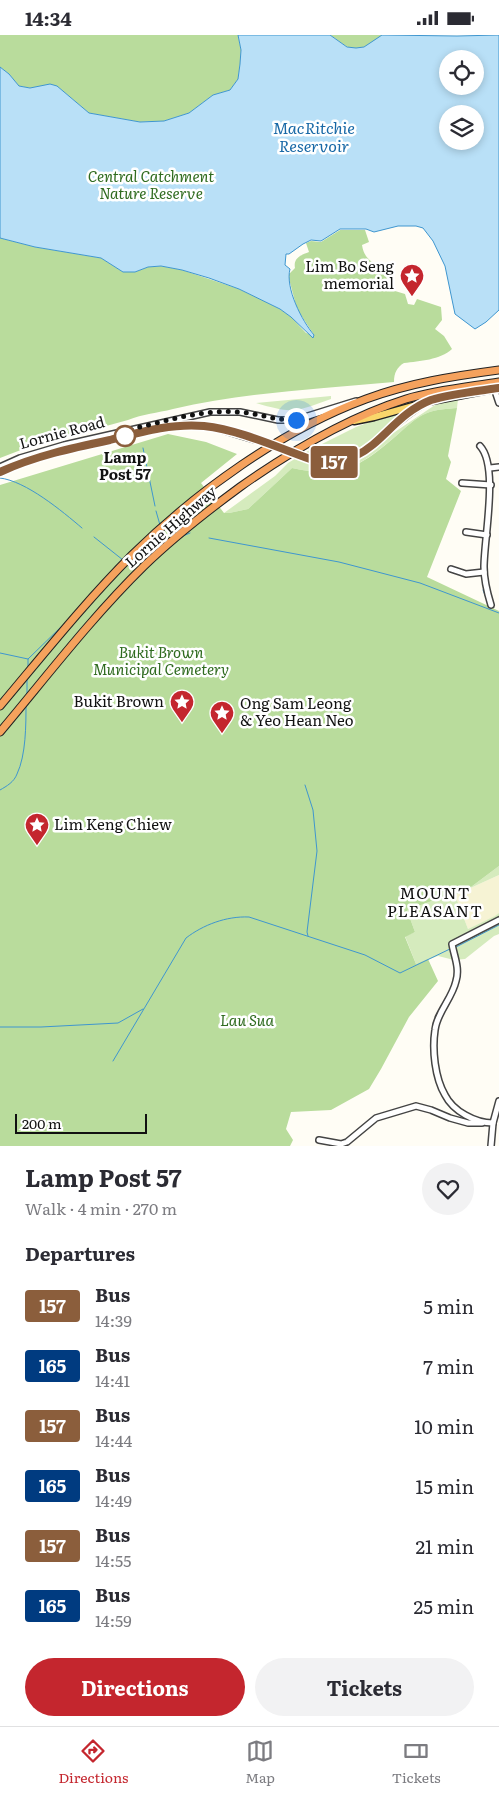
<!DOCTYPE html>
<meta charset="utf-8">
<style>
:root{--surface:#fff;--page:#f2f2f3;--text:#2b2b33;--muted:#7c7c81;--line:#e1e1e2;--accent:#c4262e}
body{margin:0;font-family:Literata,serif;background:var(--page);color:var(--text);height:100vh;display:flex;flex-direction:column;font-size:19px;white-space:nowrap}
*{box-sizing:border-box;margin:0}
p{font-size:16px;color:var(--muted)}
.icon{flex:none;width:28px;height:28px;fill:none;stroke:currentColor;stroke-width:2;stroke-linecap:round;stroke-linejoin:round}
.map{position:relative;height:1111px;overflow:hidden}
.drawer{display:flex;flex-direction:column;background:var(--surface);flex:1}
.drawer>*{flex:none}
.badge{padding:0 10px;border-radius:4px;font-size:18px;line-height:32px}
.fabs{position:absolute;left:439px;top:15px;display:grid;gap:10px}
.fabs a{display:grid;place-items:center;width:45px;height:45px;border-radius:50%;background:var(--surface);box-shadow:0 2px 8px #0003;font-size:25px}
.scale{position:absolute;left:15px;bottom:12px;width:132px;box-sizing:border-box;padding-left:5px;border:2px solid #111;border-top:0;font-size:14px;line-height:18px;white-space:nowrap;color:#111;-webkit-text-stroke:4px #fff;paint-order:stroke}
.you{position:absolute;width:25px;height:25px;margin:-12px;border:4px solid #fff;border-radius:50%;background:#1a73e8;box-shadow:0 0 0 8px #1a73e833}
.map>.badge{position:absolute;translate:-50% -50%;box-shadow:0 0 0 2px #fff}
h2{padding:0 25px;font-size:19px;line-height:45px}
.round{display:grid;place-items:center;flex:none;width:52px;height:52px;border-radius:26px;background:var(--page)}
.summary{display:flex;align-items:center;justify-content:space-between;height:85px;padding:0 25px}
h1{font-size:24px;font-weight:700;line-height:38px}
.button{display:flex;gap:10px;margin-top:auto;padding:10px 25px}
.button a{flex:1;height:58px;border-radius:30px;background:var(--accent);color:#fff;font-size:20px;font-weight:700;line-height:58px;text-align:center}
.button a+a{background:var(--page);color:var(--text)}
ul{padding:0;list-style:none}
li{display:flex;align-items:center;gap:15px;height:60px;padding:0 25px}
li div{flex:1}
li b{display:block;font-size:19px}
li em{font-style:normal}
li .badge{min-width:55px;font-weight:700;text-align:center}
.status{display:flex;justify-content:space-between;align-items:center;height:35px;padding:0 25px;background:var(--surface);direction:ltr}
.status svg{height:14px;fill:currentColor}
.tab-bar{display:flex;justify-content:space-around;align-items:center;height:70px;border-top:1px solid var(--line);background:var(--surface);font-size:14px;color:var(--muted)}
.tab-bar a{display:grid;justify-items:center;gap:2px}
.tab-bar .current{color:var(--accent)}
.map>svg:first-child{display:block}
.farmland{fill:#f6f3d4}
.green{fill:#d5ebbd}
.forest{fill:#b9dc9c}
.water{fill:#b9e0f7;stroke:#3f96cf;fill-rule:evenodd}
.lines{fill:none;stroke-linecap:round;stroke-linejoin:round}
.stream{stroke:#3f96cf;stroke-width:1}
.minor-tunnel{stroke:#dbdad3;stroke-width:5;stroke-dasharray:5 2.5;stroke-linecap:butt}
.minor-casing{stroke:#444;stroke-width:8}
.major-casing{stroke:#222;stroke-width:9}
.highway-casing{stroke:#222;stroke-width:9}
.minor{stroke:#fff;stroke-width:5}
.major{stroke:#f9d66b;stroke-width:6}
.highway{stroke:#f5a25d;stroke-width:7}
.line-casing{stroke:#fff;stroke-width:11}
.line{stroke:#8b5e3c;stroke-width:8}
.walk{stroke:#111;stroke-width:5;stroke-dasharray:0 9}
.stop-dot{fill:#fff;stroke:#8b5e3c;stroke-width:2.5}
.labels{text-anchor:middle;stroke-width:5;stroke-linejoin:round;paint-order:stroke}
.park-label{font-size:15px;font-style:italic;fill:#2f6b1f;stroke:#fff}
.poi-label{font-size:15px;fill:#111;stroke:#fff;text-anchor:end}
.street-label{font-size:15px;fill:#111;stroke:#fff}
.stop-label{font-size:15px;font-weight:bold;fill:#111;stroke:#fff}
.water-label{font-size:16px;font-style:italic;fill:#1768a6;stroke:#fff}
.neighbourhood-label{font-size:16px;letter-spacing:1px;fill:#111;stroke:#fff}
</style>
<div class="status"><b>14:34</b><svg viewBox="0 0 49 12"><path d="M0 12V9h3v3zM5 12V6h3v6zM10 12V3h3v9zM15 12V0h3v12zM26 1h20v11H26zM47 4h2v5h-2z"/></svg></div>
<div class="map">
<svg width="499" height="1111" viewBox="0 0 499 1111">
<rect width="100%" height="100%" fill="#fffdf5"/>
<path class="farmland" d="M499,840V878L496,881L468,894L455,860Z"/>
<g class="green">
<path d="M331,361V364C295,377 293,379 256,368Z"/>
<path d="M458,364L457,373C447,374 436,374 427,378C415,383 405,393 396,401C359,432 341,444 292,433L248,474L229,478H224L275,441L288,428L308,416L356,392L412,372C377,396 358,429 310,421L309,427L332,430L356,423L435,370Z"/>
<path d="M499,831V840L455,860L468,894L495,881L499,878V899L494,901L465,924L454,925L438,921L416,929L405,901L415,897L407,875L471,852Z"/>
</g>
<g class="forest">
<path d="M0,0H238L241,15L240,29L238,44L230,55L213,60L189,78L164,86L140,87L89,78L57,51L30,53L19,51L9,39L0,32Z"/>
<path d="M330,0H382C374,8 358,18 346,11C341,8 335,3 330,0Z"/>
<path d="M340,195H365L369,207L362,210C365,232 386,227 388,250L395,256L405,259L408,269L414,270L417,264L441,272L442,285L435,294L444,301L452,314C440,325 420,326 404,328C397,332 394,338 394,347C320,354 245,357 173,374C157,378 143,379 128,385L26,413L0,423V203L35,212L101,223L123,237H135L148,232L161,231L182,235L239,254L280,274L291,282L306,298L314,300L297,274L288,240L295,233C293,223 301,220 309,217L306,208L311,206L321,207Z"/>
<path d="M457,373L448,421L451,427L446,444L461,456L427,542L499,576V831L471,852L407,875L415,897L405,902L416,929L428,924L438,946L409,982L381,1034L369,1054L331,1075L291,1077L286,1094L293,1105L290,1111H0V450L168,399L206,407L237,419L201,448L224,478H229L248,474L292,433C341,444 360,432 396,401C405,393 415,383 427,378C436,374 447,374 457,373Z"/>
</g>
<path class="water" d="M238,0H330L347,12L356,13L364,12L382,0L457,1L499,0V275L486,287L475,294L455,279L445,231L433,206L423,193L416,191H398L374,197L366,194H340L321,206L311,205L303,209L289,219H286L285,230L290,234C285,253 302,286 314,300L313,303L291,282L280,274L239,254L209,243L182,235L161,231L148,232L135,237H123L101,223L35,212L0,203V32L9,39L19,51L30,53L50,49L57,51L89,78L140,87L164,86L189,78L213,60L230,55L238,44L240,29L241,15ZM448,24H475V51H448ZM448,79H475V106H448Z"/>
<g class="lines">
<g class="stream">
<path d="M143,413L155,471"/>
<path d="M0,443C26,446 62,476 82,493"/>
<path d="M156,476L160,490"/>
<path d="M162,496L166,506"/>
<path d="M183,501L190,498"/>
<path d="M94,502L123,525"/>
<path d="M209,503L339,527L420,548L499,578"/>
<path d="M131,525L161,511"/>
<path d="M483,555L490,573"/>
<path d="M0,618L28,624"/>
<path d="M28,633V624L64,589"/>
<path d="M27,660V644"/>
<path d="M305,750L313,775L317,816L307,897L308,901"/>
<path d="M0,755C7,751 14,747 17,739C26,720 26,690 26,669"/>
<path d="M456,912L499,890"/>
<path d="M0,992H41L118,988L143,974"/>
<path d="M113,1026L186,903C203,890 226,881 249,882L365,920L400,938L452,913"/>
</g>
<path class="minor-tunnel" d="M255,405L310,424"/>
<defs>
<g id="minor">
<path d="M494,353L499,368"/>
<path d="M480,411C499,431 484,503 484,532C484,546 487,557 491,570"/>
<path d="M310,424C365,436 382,393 424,369"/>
<path d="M0,432L20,423L64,410L210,377H240L278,385H295L356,366"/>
<path d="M490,433L499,432"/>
<path d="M0,437L45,420L169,391L191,390L215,393L255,405"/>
<path d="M462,448L491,450"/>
<path d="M466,497L487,500"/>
<path d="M451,534L466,539L484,537"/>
<path d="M493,1088C475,1088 453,1076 445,1060C435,1043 432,1015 435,995C437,977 452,964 456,946C460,933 454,921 452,909L499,885"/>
<path d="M319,1105L341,1109L347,1107L376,1083L416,1071L431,1075L450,1083L468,1088H482"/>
<path d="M491,1111L493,1088L499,1066"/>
</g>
<path id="major" d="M354,386L374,382L431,366L499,353"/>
<g id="highway">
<path d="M0,671C43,620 85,567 132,520C196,457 282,395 366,364C409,348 454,341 499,335"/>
<path d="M0,697C47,641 92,582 144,531C174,502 206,477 240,452C291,416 346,383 406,364C436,355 468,352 499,347"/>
</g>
</defs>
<use href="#minor" class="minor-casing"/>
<use href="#major" class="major-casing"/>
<use href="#highway" class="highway-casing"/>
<use href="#minor" class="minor"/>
<use href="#major" class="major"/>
<use href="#highway" class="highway"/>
</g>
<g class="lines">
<defs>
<path id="line" d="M0,437C35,421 72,413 110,405C141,397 172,388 204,391C240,395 276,412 310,424C374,438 382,384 431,365C450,359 479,356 499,353"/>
</defs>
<use href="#line" class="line-casing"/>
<use href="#line" class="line"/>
<path class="walk" d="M125,401L132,394C166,386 203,374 238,377C258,378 276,386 296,385"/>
</g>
<defs>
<symbol id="sight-pin" viewBox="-11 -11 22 30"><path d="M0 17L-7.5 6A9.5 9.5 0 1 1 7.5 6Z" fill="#c4262e" stroke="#fff"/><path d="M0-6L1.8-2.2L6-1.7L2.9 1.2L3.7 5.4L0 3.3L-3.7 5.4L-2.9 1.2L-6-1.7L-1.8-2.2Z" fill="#fff"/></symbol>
</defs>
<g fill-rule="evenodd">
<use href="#sight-pin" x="398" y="227" width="28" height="38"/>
<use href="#sight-pin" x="168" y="653" width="28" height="38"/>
<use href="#sight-pin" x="208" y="664" width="28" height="38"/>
<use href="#sight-pin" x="23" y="776" width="28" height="38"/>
</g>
<circle class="stop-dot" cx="125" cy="401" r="10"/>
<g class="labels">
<g class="park-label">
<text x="151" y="147">Central Catchment<tspan x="151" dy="17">Nature Reserve</tspan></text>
<text x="161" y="623">Bukit Brown<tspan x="161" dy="17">Municipal Cemetery</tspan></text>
<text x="247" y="991">Lau Sua</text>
</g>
<g class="poi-label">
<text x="394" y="237">Lim Bo Seng<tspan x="394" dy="17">memorial</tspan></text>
<text x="164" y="672">Bukit Brown</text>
<text x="240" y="674" text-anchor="start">Ong Sam Leong<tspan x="240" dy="17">&amp; Yeo Hean Neo</tspan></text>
<text x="54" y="795" text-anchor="start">Lim Keng Chiew</text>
</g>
<g class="street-label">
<text transform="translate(62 398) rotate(-15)" y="5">Lornie Road</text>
<text transform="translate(171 492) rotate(-41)" y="5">Lornie Highway</text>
</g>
<g class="stop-label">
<text x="125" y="428">Lamp<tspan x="125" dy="17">Post 57</tspan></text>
</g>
<g class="water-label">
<text x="314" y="99">MacRitchie<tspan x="314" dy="18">Reservoir</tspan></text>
</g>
<g class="neighbourhood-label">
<text x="435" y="864">MOUNT<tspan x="435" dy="18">PLEASANT</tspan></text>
</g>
</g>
</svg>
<div class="fabs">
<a><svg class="icon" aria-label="locate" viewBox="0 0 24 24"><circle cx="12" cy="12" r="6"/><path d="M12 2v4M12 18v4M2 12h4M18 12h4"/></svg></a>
<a><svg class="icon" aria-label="layers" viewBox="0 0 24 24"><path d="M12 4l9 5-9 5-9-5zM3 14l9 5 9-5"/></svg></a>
</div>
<div class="scale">200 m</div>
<div class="you" style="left:296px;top:385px"></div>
<b class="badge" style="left:334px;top:427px;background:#8b5e3c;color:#fff">157</b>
</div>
<section class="drawer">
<div class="summary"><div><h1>Lamp Post 57</h1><p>Walk · 4 min · 270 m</p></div><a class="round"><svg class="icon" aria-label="heart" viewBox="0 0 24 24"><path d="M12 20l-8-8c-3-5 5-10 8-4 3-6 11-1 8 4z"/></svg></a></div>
<h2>Departures</h2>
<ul>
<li><span class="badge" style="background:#8b5e3c;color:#fff">157</span><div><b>Bus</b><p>14:39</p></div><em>5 min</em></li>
<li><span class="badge" style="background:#003b80;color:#fff">165</span><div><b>Bus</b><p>14:41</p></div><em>7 min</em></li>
<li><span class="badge" style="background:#8b5e3c;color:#fff">157</span><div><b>Bus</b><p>14:44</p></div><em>10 min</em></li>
<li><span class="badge" style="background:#003b80;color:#fff">165</span><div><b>Bus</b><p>14:49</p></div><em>15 min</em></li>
<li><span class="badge" style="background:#8b5e3c;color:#fff">157</span><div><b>Bus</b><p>14:55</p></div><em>21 min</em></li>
<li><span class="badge" style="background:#003b80;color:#fff">165</span><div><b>Bus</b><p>14:59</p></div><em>25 min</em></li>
</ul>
<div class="button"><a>Directions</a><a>Tickets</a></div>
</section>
<nav class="tab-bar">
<a class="current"><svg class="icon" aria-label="directions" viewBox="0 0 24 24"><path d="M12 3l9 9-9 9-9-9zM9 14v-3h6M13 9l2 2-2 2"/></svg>Directions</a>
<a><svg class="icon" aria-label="map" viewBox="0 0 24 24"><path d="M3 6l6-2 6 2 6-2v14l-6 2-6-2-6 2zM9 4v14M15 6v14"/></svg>Map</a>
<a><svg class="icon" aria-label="tickets" viewBox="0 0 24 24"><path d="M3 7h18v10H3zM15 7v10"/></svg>Tickets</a>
</nav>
